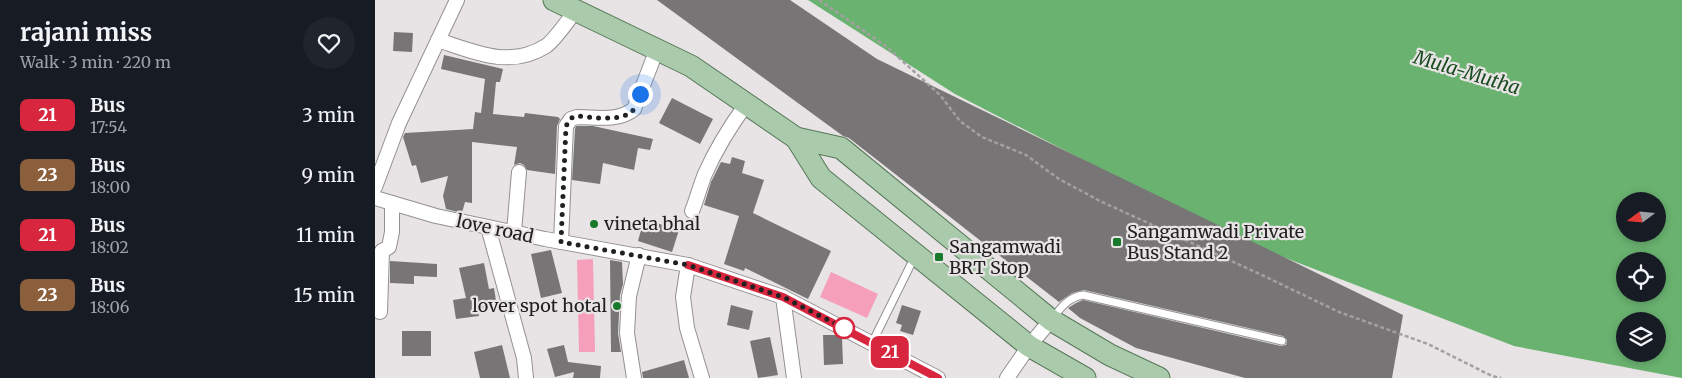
<!DOCTYPE html>
<meta charset="utf-8">
<style>
:root{--surface:#171b24;--page:#20242c;--text:#f1f3f6;--muted:#9ea1a6}
body{margin:0;font-family:Merriweather,serif;background:var(--page);color:var(--text);height:100vh;display:flex;flex-direction:column;font-size:19px;white-space:nowrap}
*{box-sizing:border-box;margin:0}
p{font-size:16px;color:var(--muted)}
.icon{flex:none;width:28px;height:28px;fill:none;stroke:currentColor;stroke-width:2;stroke-linecap:round;stroke-linejoin:round}
.map{position:relative;flex:1;overflow:hidden}
.sheet{display:flex;flex-direction:column;background:var(--surface);width:375px}
.sheet>*{flex:none}
.badge{padding:0 10px;border-radius:8px;font-size:18px;line-height:32px}
.needle{width:32px;rotate:254deg}
.controls{position:absolute;left:1241px;top:192px;display:grid;gap:10px}
.controls a{display:grid;place-items:center;width:50px;height:50px;border-radius:50%;background:var(--surface);box-shadow:0 2px 8px #0003;font-size:25px}
.you{position:absolute;width:25px;height:25px;margin:-12px;border:4px solid #fff;border-radius:50%;background:#1a73e8;box-shadow:0 0 0 8px #1a73e833}
.map>.badge{position:absolute;translate:-50% -50%;box-shadow:0 0 0 2px #fff}
.round{display:grid;place-items:center;flex:none;width:52px;height:52px;border-radius:26px;background:var(--page)}
.overview{display:flex;align-items:center;justify-content:space-between;height:85px;padding:0 20px}
h1{font-size:24px;font-weight:700;line-height:38px}
ul{padding:0;list-style:none}
li{display:flex;align-items:center;gap:15px;height:60px;padding:0 20px}
li div{flex:1}
li b{display:block;font-size:19px}
li em{font-style:normal}
li .badge{min-width:55px;font-weight:700;text-align:center}
main{display:flex;flex:1;min-height:0}
.map>svg:first-child{display:block}
.green{fill:#f59fba}
.water{fill:#6ab270;fill-rule:evenodd}
.building{fill:#787576}
.lines{fill:none;stroke-linecap:round;stroke-linejoin:round}
.service-casing{stroke:#949091;stroke-width:9}
.minor-casing{stroke:#949091;stroke-width:16}
.primary-casing{stroke:#567858;stroke-width:23}
.path{stroke:#a3a0a1;stroke-width:2.5;stroke-dasharray:4 2.5;stroke-linecap:butt}
.service{stroke:#fff;stroke-width:7}
.minor{stroke:#fff;stroke-width:14}
.primary{stroke:#aacaac;stroke-width:21}
.line-casing{stroke:#fff;stroke-width:11}
.line{stroke:#d7263d;stroke-width:8}
.walk{stroke:#222121;stroke-width:5;stroke-dasharray:0 9}
.poi-dot{fill:#177a2c;stroke:#e8e4e5;stroke-width:2}
.stop-dot{fill:#fff;stroke:#d7263d;stroke-width:2.5}
.labels{text-anchor:middle;stroke-width:4.5;stroke-linejoin:round;paint-order:stroke}
.poi-label{font-size:18px;fill:#222121;stroke:#e8e4e5;text-anchor:start}
.street-label{font-size:18px;fill:#222121;stroke:#e8e4e5}
.water-label{font-size:19px;font-style:italic;fill:#1a4c21;stroke:#e8e4e5}
</style>
<main>
<section class="sheet">
<div class="overview"><div><h1>rajani miss</h1><p>Walk · 3 min · 220 m</p></div><a class="round"><svg class="icon" aria-label="heart" viewBox="0 0 24 24"><path d="M12 20l-8-8c-3-5 5-10 8-4 3-6 11-1 8 4z"/></svg></a></div>
<ul>
<li><span class="badge" style="background:#d7263d;color:#fff">21</span><div><b>Bus</b><p>17:54</p></div><em>3 min</em></li>
<li><span class="badge" style="background:#8b5e3c;color:#fff">23</span><div><b>Bus</b><p>18:00</p></div><em>9 min</em></li>
<li><span class="badge" style="background:#d7263d;color:#fff">21</span><div><b>Bus</b><p>18:02</p></div><em>11 min</em></li>
<li><span class="badge" style="background:#8b5e3c;color:#fff">23</span><div><b>Bus</b><p>18:06</p></div><em>15 min</em></li>
</ul>
</section>
<div class="map">
<svg width="1307" height="378" viewBox="0 0 1307 378">
<rect width="100%" height="100%" fill="#e8e4e5"/>
<g class="green">
<path d="M218,259L220,352H204L202,260Z"/>
<path d="M456,272L503,294L492,318L445,297Z"/>
</g>
<path class="water" d="M433,0H1307V378L1139,346L864,240L580,94ZM1250,201H1282V234H1250ZM1250,261H1282V294H1250ZM1250,321H1282V354H1250Z"/>
<g class="building">
<path d="M282,0H415L502,59L1028,315L1017,378H870L761,348L705,318L693,308L701,303L708,300L906,346L911,345L912,340L908,336L709,290L697,293L684,302L474,138L468,136Z"/>
<path d="M19,32L38,33L37,52L18,51Z"/>
<path d="M69,55L128,69L125,82H121L118,114L149,117L150,113L183,117L185,119L182,126L180,174L152,170L149,165L145,163L139,165L142,147L97,142V203L90,202L87,213L71,209L68,196L73,176L46,183L41,165L37,166L28,137L30,133L98,129L100,112L106,113L110,79L66,69Z"/>
<path d="M297,98L338,119L325,144L284,123Z"/>
<path d="M201,126H218L278,139L275,150L263,148L259,170L228,163L225,184L197,180L200,129Z"/>
<path d="M357,157L370,161L367,173L389,180L378,213L456,251L433,299L370,268L369,271L349,264L364,216L329,205L336,182L346,162L355,164Z"/>
<path d="M269,219L304,230L297,252L263,241Z"/>
<path d="M176,250L187,293L166,298L156,254Z"/>
<path d="M235,260L247,262L248,284L245,295L243,333L246,352H236Z"/>
<path d="M15,261L62,264V277L39,276V284L15,283Z"/>
<path d="M109,263L114,289L119,288L122,307L103,310L104,316L81,319L78,300L91,298L84,268Z"/>
<path d="M356,305L378,311L374,330L352,325Z"/>
<path d="M527,305L546,311L538,335L525,331L527,325L521,323Z"/>
<rect x="27" y="331" width="29" height="25"/>
<path d="M448,335H462L467,338L468,364L449,365Z"/>
<path d="M395,337L403,375L383,378L375,341Z"/>
<path d="M127,345L135,378H105L99,352Z"/>
<path d="M189,345L193,362L226,366L225,378H198L199,372L180,377L172,349Z"/>
<path d="M309,360L314,378H268L267,372Z"/>
</g>
<g class="lines">
<defs>
<g id="service">
<path d="M678,318C686,307 694,297 708,295L907,341"/>
<path d="M497,343L540,256"/>
</g>
<g id="minor">
<path d="M63,40C99,52 135,69 171,46C179,41 194,19 201,10"/>
<path d="M0,187L24,123L82,0"/>
<path d="M0,198L61,216L170,239L313,265L408,297L563,378"/>
<path d="M317,211C322,199 325,186 330,174C341,149 356,125 372,103"/>
<path d="M113,227L149,358L151,378"/>
<path d="M139,232L144,172"/>
<path d="M186,242L191,126L196,119L202,117C221,117 243,122 259,109L282,49"/>
<path d="M7,251L14,247L17,232V203"/>
<path d="M313,265L308,297L312,328L327,378"/>
<path d="M408,297L419,378"/>
<path d="M5,312L7,251"/>
<path d="M259,378L252,333L254,296L264,255"/>
<path d="M632,378L654,346L676,320"/>
</g>
<g id="primary">
<path d="M179,0L316,66L421,138L466,148L676,320L735,355L784,378"/>
<path d="M421,138L446,178L654,346L710,378"/>
</g>
</defs>
<use href="#service" class="service-casing"/>
<use href="#minor" class="minor-casing"/>
<use href="#primary" class="primary-casing"/>
<path class="path" d="M444,0L512,47L565,95L585,121L607,137L651,155L684,179L725,201L889,276L964,312L1053,344L1117,376L1126,378"/>
<use href="#service" class="service"/>
<use href="#minor" class="minor"/>
<use href="#primary" class="primary"/>
</g>
<g class="lines">
<defs>
<path id="line" d="M313,265L408,297L563,378"/>
</defs>
<use href="#line" class="line-casing"/>
<use href="#line" class="line"/>
<path class="walk" d="M265,94C263,99 262,105 259,109C249,123 217,117 202,116L196,118L191,126L186,242L313,265L408,297L469,328"/>
</g>
<g class="poi-dot">
<circle cx="219" cy="224" r="5"/>
<rect x="737" y="237" width="10" height="10" rx="2.5"/>
<rect x="559" y="252" width="10" height="10" rx="2.5"/>
<circle cx="242" cy="306" r="5"/>
</g>
<circle class="stop-dot" cx="469" cy="328" r="10"/>
<g class="labels">
<g class="poi-label">
<text x="229" y="230">vineta bhal</text>
<text x="752" y="238">Sangamwadi Private<tspan x="752" dy="21">Bus Stand 2</tspan></text>
<text x="574" y="253">Sangamwadi<tspan x="574" dy="21">BRT Stop</tspan></text>
<text x="232" y="312" text-anchor="end">lover spot hotal</text>
</g>
<g class="street-label">
<text transform="translate(120 229) rotate(12)" y="6">love road</text>
</g>
<g class="water-label">
<text transform="translate(1092 72) rotate(17)" y="7">Mula-Mutha</text>
</g>
</g>
</svg>
<div class="controls">
<a><svg class="needle" viewBox="-14 -14 28 28"><path d="M0-13l5 13h-10z" fill="#e53935"/><path d="M0 13l5-13h-10z" fill="#9ea1a6"/></svg></a>
<a><svg class="icon" aria-label="locate" viewBox="0 0 24 24"><circle cx="12" cy="12" r="6"/><path d="M12 2v4M12 18v4M2 12h4M18 12h4"/></svg></a>
<a><svg class="icon" aria-label="layers" viewBox="0 0 24 24"><path d="M12 4l9 5-9 5-9-5zM3 14l9 5 9-5"/></svg></a>
</div>
<div class="you" style="left:265px;top:94px"></div>
<b class="badge" style="left:515px;top:352px;background:#d7263d;color:#fff">21</b>
</div>
</main>
